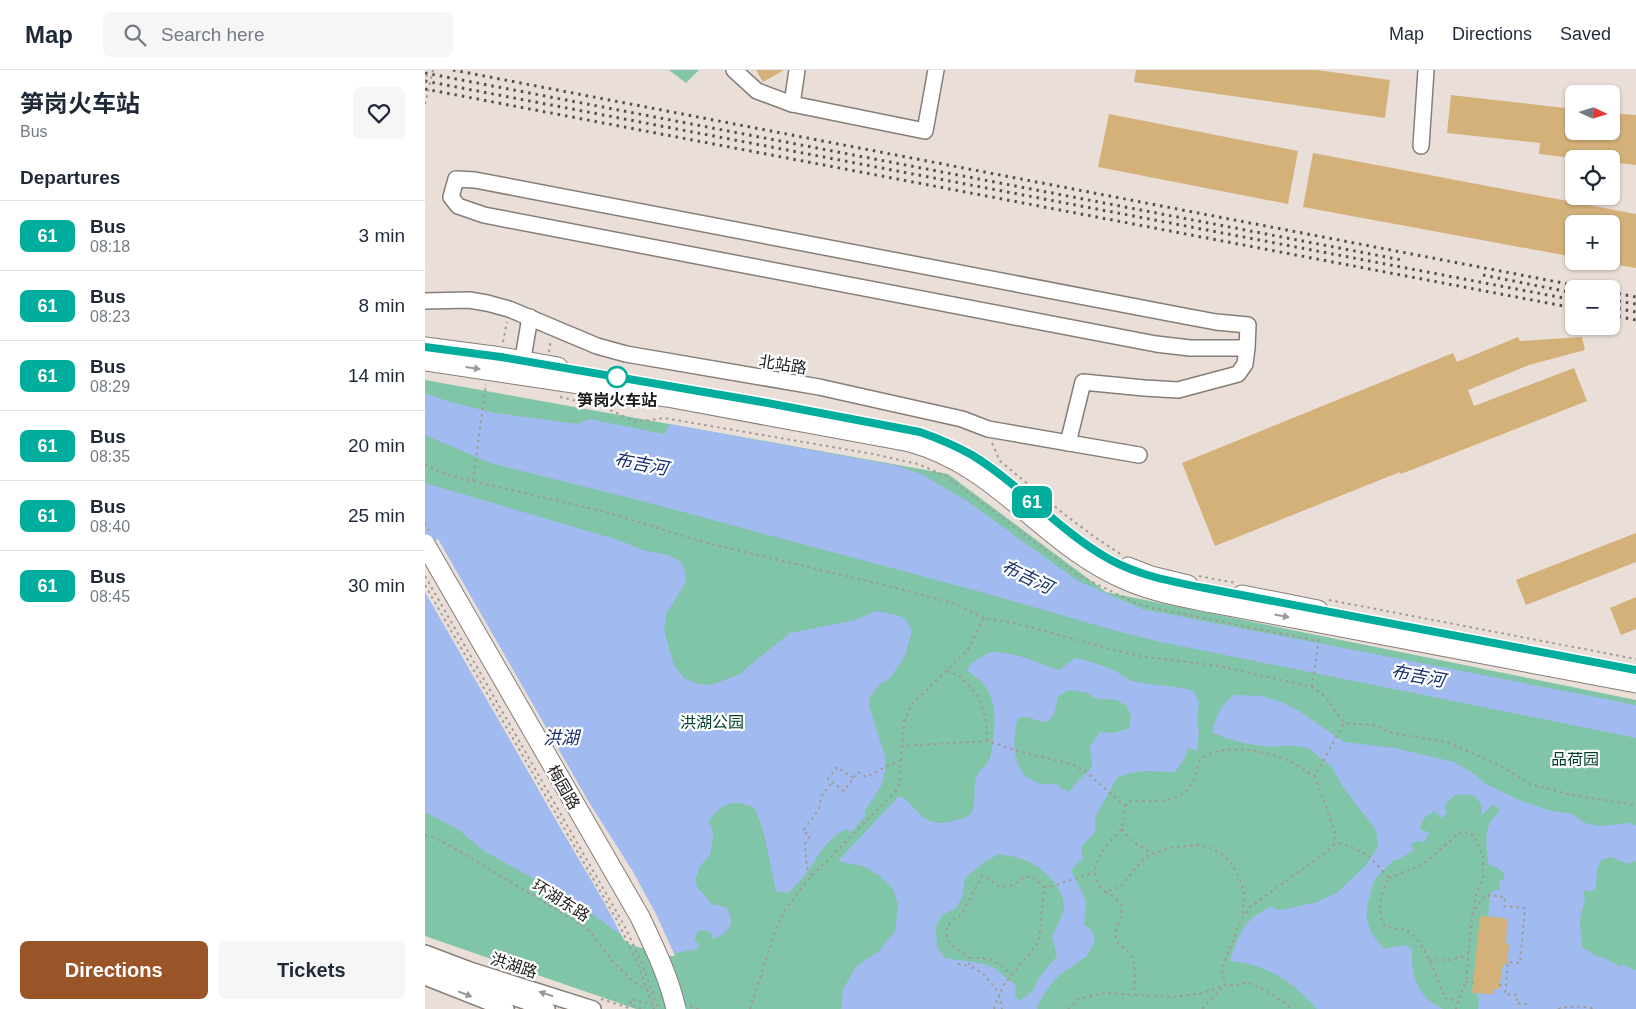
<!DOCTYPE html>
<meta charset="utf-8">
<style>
:root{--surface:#fff;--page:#f6f6f7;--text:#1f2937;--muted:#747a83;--line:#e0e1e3;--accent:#995527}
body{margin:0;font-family:Arial,"Noto Sans SC",sans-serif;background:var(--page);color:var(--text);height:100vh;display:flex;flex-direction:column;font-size:19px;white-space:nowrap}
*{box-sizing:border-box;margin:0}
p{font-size:16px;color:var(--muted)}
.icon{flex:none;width:28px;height:28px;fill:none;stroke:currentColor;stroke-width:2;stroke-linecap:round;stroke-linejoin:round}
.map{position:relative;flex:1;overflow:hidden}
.drawer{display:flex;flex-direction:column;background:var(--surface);width:425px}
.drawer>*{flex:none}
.badge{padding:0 10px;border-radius:8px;font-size:18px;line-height:32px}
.needle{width:32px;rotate:94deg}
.fabs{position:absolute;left:1140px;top:15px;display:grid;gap:10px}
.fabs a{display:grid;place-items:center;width:55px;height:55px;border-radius:8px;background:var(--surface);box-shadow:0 1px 4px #0004;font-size:25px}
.map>.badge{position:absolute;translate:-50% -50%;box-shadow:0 0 0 2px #fff}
h2{padding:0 20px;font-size:19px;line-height:45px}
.round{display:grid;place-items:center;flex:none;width:52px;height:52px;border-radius:8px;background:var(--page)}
.summary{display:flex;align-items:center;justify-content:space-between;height:85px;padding:0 20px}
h1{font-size:24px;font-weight:700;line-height:38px}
.cta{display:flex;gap:10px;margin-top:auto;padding:10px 20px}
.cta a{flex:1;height:58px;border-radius:8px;background:var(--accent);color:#fff;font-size:20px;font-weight:700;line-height:58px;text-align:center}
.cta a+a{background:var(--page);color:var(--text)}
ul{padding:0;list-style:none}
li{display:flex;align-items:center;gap:15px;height:70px;padding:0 20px;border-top:1px solid var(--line)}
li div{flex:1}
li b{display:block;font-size:19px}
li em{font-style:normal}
li .badge{min-width:55px;font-weight:700;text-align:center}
header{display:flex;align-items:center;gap:30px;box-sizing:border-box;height:70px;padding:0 25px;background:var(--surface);border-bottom:1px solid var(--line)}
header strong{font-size:24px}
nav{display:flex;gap:28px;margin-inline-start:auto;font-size:18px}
.search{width:350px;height:45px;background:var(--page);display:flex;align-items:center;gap:12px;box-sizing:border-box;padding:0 18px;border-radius:8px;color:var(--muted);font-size:19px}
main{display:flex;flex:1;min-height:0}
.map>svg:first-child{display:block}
.green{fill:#80c5a7}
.water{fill:#a1bbf1;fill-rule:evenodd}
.pier{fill:#eadfd8}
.building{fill:#d5b17a}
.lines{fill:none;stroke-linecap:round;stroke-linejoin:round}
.minor-casing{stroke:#877d77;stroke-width:18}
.major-casing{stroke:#877d77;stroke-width:21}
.path{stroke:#a29994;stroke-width:2;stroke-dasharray:2.5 4;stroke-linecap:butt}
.minor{stroke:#fff;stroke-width:15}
.major{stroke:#fff;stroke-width:19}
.rail{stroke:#56504d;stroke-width:3;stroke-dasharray:2.5 5;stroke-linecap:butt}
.major-bridge-casing{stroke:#877d77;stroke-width:21;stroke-linecap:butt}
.path-bridge{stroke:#a29994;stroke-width:2;stroke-dasharray:2.5 4;stroke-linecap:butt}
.major-bridge{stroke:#fff;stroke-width:19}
.oneway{fill:#9a9898}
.line-casing{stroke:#fff;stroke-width:11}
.line{stroke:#01ad9c;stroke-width:8}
.stop-dot{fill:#fff;stroke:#01ad9c;stroke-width:2.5}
.labels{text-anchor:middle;stroke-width:4.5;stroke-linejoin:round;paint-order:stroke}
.street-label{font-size:16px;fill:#1f1b19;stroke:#fff}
.stop-label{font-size:16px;font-weight:bold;fill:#1f1b19;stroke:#fff}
.park-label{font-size:16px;fill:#03402c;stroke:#fff}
.water-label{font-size:18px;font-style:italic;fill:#18306f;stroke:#fff}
</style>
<header>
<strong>Map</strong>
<div class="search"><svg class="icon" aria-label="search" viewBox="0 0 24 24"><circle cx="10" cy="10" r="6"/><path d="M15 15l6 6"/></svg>Search here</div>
<nav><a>Map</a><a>Directions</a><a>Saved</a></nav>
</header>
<main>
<section class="drawer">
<div class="summary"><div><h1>笋岗火车站</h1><p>Bus</p></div><a class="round"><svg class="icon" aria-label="heart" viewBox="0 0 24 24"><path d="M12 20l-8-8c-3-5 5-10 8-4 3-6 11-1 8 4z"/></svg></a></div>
<h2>Departures</h2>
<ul>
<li><span class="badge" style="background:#01ad9c;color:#fff">61</span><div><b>Bus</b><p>08:18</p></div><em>3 min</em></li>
<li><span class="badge" style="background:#01ad9c;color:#fff">61</span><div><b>Bus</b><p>08:23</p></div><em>8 min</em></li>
<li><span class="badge" style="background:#01ad9c;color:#fff">61</span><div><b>Bus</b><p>08:29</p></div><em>14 min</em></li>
<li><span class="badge" style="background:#01ad9c;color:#fff">61</span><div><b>Bus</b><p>08:35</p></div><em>20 min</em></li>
<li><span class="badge" style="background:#01ad9c;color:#fff">61</span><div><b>Bus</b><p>08:40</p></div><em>25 min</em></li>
<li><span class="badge" style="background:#01ad9c;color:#fff">61</span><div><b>Bus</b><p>08:45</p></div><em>30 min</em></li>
</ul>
<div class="cta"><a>Directions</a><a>Tickets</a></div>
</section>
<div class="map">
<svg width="1211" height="939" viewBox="0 0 1211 939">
<rect width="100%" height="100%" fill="#eadfd8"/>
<g class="green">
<path d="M244,0H274L261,13Z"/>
<path d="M0,310L523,404L681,522L1211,630V939H211L0,866Z"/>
</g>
<g class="water">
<path d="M0,323L22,331L69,343L152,354L164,349L239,364L245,354L473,396L496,404L539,429L653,511L717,539L1211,635V668L736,572L688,560L556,522L221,432L65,393L0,365Z"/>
<path d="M0,413L193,470L218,480L243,485L256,492L260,501L261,512L241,544L239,561L249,595L259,608L273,614L286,615L313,605L365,563L431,550L451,541L476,546L481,550L487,561L480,586L465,608L454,615L444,628V636L460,686V702L456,716L439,742L441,745L426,762L422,759C403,766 394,786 382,802C377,809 370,816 363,823L351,821L339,764L330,738C307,728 297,733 283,752L287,757L288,769L285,785L275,796L270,812C274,823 282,825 287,835C290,835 295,835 299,837C303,838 304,842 305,846C309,858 298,865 288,869L286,863L281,860L273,861L269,870L274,874L272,879L246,884L207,873L149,831L59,781L34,760L0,742Z"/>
<path d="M565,582C592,582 609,592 634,600L650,588C662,590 679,596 690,601C696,604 701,609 707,611C728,616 749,615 769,621L774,633L772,649L774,664L772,681L763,678L760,688L750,702L718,701L701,704L692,708L670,747V762L656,777L658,788L646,800L661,831L659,854L667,861L670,871L662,886L636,904L626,914L615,930L612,939H416L418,919L431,897L454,881L470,861L473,835L468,819L455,806L438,796L413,791L474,726C490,732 492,751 514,753C520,753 527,751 533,750C559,745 544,720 553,703C556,699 561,696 563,692C567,686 567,676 568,669C571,651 571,630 559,615C555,609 547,605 542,600L548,592ZM644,620L663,623L669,628L691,630L702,636L706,647L704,658L688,663L675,662L665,677L667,697C660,705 650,712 644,722L637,719L631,714C590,718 584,680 593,648C608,645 609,652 622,652L629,645L633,626ZM574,784C581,786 590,786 597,789C614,794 640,817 639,837C638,847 631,857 627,866L632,886L613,909L607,922L594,931L590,926L591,916L570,898L559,894L520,888L512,877L511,856L517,845L531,838L538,825L540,808L559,792Z"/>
<path d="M809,625L837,626L859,633L874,641L919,672L969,678L1029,692L1049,704L1061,714L1094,730L1123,740L1147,744L1160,753L1174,756L1205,753L1211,755V791L1202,794L1186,787L1176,790L1172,800L1171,818L1166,822L1160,820L1158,822L1160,829L1155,849L1157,877L1171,886L1180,888L1195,897L1199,894L1204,898L1211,900V939H1053L1054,929L1052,923L1068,924L1069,919L1075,909H1076L1078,894H1082L1084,874L1071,873L1081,869L1082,850L1079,848L1063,846L1065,826L1067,821L1075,820L1074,811L1079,809V803L1073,798L1063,794C1062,782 1059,764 1065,753C1067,748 1072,746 1075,740L1071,736L1067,735L1057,745L1056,734L1050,726C1034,723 1028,722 1019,737L1022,743L1017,748L1009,741L999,748L995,757L997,761H1001L1004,763L999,773L993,771L986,774V777L990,779L973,790L970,789C965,795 956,801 951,808C948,812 947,818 946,823C937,845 942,863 960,879C969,877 980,872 987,879C986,906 992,927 1018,939H892C867,911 844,895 805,891C815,863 817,851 845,837L856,840L870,837L892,832L913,822L940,796L952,779L953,771L951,760L918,717L907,697L883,678L860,675L850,677L823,674L798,667L787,662C792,645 794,637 809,625Z"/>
</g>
<path class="pier" d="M13,469L165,734L207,800L232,846L250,886H245L206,875L199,870L179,832L132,752L0,522V477Z"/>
<g class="building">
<path d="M331,0H359L338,12Z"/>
<path d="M711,0H892L965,10L960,48L709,12Z"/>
<path d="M1026,25L1149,39V61H1186V43L1211,45V95L1186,92V89H1155L1114,84L1115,73L1022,63Z"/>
<path d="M684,44L873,81L863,134L673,97Z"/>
<path d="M888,83L1211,144V198L1186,194V154H1149V187L878,137Z"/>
<path d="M1093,267L1095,271L1157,267L1160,280L1104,295L1043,320L1049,336L1149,298L1162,331L976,404L975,402L790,476L757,393L1028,283L1032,292Z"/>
<path d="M1211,463V492L1101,535L1091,510Z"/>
<path d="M1211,527V559L1196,565L1185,538Z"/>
<path d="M1055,846L1079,848L1082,850L1081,873L1084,874L1082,894H1078L1074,919H1069L1068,924L1047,923Z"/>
</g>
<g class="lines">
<defs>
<g id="minor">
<path d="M309,0L332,21L367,34"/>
<path d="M372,0L367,34L500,61L511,0"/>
<path d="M996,76L1001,0"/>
<path d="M0,231L44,230L62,233L84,239L172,276L201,284L394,317L537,349L563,359L714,385"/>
<path d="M96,300L105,247"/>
<path d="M643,373L658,312L719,318L753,320L813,304L820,294L822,278H765L731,274L59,145L33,136L26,127L31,109L50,110L759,246L791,252L823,255L822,278"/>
<path d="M0,883L45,900L168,939"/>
<path d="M0,896L122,939"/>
<path d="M0,907L81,939"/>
</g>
<g id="major">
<path d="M0,277L76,287L133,297"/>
<path d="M0,291L242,327L485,372C572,395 620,476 701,510C728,522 758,527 787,533C820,539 852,545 884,551C993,572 1102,592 1211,613"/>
<path d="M703,497L726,506L763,515"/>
<path d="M817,525L893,540"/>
</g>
</defs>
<use href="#minor" class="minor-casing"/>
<use href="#major" class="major-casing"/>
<g class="path">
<path d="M78,272L82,252"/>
<path d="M124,282L126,269"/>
<path d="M135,327L181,338L211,352L239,348L448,384L493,394L521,406L653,505L708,532L728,538L888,570L889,566"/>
<path d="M567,373L575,391L639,444L671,468L697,485"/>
<path d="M0,394L10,400L26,406L177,441L282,473L463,516L531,534L559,548"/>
<path d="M48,411L61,314"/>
<path d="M774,506L811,513"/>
<path d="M904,530L1211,589"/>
<path d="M522,601L536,607L554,627L560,647L563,671"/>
<path d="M887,617L894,568"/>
<path d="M476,676L563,671L593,681L646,694L660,701L700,736L697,759C680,774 657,802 680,822L695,817L720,787L743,778L773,775L786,778L798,785L808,796L815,810L819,823L818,847"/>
<path d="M428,708L412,697L403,709L419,721L433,702L441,707L462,696L475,691"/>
<path d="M700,736L705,731C728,731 757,736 769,709C772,703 773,696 775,690C779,687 784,684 789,682C811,676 841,681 862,690C872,694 880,702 890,706"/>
<path d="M697,759L706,770L728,784"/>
<path d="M0,765L10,768L31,779L162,858L190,894L209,912L222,920L232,924"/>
<path d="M908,775L917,773L943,785L964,808C956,823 952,837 958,854C961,856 965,858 969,859C975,859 979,858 984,862C1002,875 1011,907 1020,928L1033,931L1031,939"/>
<path d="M387,805L382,798L380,774L385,766L378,761L394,739L396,727L407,712"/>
<path d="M964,808L997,795L1037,761L1049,765L1058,786V809L1052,820L1047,847L1041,910L1033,931"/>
<path d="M619,817L628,816L670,802"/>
<path d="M680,822C684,824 690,827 693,831C704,844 686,858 692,871C694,876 700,879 703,882C713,893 710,910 709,924"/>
<path d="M1050,839L1061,825L1080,827L1079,836L1100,838L1095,893L1083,892L1080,924L1092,925L1091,933L1101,934V939"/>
<path d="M545,888C565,888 572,890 586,905"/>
<path d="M1004,890H1025L1043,885"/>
<path d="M533,894L544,896"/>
<path d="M1041,912L1049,913"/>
<path d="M1074,915H1081"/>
<path d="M176,929L207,939"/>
<path d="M265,936L275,939"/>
<path d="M216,939L205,935L206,929L228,935"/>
<path d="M325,939L350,861L361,838L383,810L471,721L474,714L479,652L487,634L542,581L559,548L590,553L692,581L720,587L794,596L887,617L902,628L908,638L919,653L948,655L967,663L1022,672L1074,695L1105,714L1147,725L1211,735"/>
<path d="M569,939L574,925C566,911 559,902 544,896L545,888L529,877L523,870L521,861L525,852L536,845L557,806C566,808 565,812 572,815C582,820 592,813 599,807H608L619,817L614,872L580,913L574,925L577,939"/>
<path d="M643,939L653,929L679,923L749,927L778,923L800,915H813L822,912C839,919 853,927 867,939"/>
<path d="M777,939L800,915L797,899L814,854L825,837L903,781L908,775L911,765L890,706L919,653"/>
<path d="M1133,939C1146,935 1158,936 1171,939"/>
</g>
<use href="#minor" class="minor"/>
<use href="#major" class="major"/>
<g class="rail">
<path d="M28,0L1169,219"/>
<path d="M0,3L977,190"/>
<path d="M0,11L1149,230"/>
<path d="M0,19L1149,238"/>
<path d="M1058,205L1149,223"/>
<path d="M1186,222L1211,227"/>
<path d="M1186,230L1211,234"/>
<path d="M1186,237L1211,242"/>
<path d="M1186,245L1211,250"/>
</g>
<defs>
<path id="major-bridge" d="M0,474L215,847C229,877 244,907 251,939"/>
</defs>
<use href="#major-bridge" class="major-bridge-casing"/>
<g class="path-bridge">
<path d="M0,13L3,0"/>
<path d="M0,34L8,0"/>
<path d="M0,453L4,460"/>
<path d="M0,506L199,855L216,891L233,939"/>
<path d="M0,515L194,854L214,897L229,939"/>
</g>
<use href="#major-bridge" class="major-bridge"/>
</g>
<defs><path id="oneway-solid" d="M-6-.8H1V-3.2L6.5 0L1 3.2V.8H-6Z" transform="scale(1.25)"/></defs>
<g class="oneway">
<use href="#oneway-solid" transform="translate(48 298) rotate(8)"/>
<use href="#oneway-solid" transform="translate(857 546) rotate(11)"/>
<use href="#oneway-solid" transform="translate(40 924) rotate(21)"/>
<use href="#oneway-solid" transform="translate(121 924) rotate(-162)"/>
</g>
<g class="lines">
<defs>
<path id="line" d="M0,277L76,287L337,332L495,362C512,368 531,376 547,385C596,415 634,461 684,489C716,507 754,513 790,520L1211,600"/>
</defs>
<use href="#line" class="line-casing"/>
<use href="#line" class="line"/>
</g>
<circle class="stop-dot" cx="192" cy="307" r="10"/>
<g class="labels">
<g class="street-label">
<text transform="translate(358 294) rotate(9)" y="6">北站路</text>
<text transform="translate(139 717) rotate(60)" y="6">梅园路</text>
<text transform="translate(136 830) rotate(32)" y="6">环湖东路</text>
<text transform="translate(89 895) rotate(18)" y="6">洪湖路</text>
</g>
<g class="stop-label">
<text x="192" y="336">笋岗火车站</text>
</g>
<g class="park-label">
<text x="287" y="658">洪湖公园</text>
<text x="1150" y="695">品荷园</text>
</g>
<g class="water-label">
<text transform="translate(216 394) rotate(11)" y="6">布吉河</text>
<text transform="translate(602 507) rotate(26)" y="6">布吉河</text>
<text transform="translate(993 606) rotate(11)" y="6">布吉河</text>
<text x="136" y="674">洪湖</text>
</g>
</g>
</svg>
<div class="fabs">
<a><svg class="needle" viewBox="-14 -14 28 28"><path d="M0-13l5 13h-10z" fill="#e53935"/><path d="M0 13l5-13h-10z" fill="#747a83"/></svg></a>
<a><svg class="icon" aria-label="locate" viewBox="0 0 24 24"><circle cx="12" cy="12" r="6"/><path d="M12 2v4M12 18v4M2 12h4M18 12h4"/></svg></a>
<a>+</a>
<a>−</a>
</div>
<b class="badge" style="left:607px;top:432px;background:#01ad9c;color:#fff">61</b>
</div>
</main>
